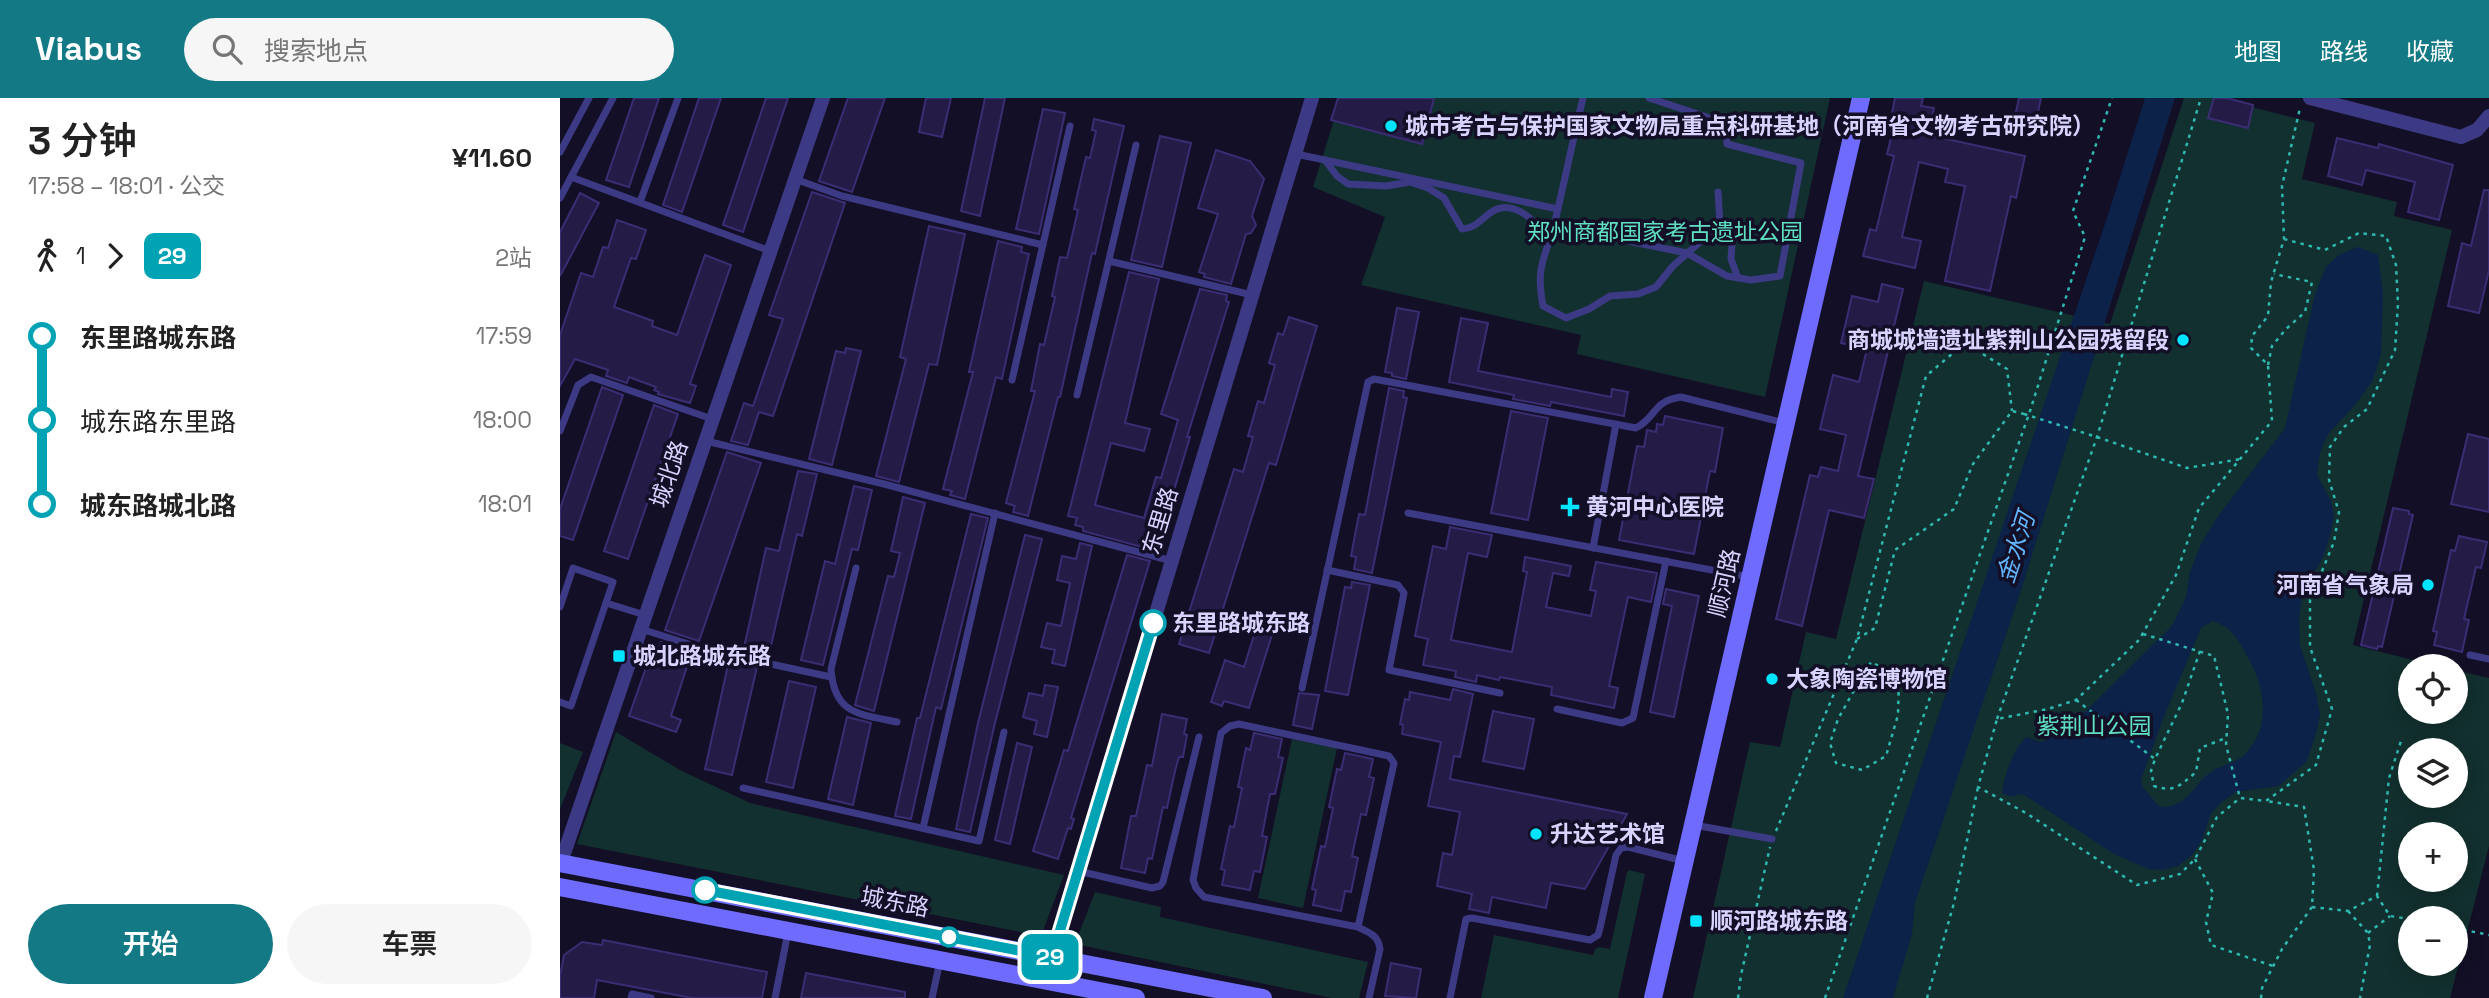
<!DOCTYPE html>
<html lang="zh">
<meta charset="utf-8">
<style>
:root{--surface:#fff;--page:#f6f6f6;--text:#222;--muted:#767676;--accent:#137a85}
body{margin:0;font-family:"Space Grotesk","Noto Sans SC",sans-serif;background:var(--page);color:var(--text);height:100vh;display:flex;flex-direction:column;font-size:26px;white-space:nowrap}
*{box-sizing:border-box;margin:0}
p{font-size:23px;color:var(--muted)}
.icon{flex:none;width:38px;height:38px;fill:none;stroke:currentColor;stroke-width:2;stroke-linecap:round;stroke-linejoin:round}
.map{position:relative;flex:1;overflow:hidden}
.drawer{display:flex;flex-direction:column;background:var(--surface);width:560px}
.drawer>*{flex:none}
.badge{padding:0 14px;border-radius:10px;font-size:24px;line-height:46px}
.buttons{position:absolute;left:1838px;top:556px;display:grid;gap:14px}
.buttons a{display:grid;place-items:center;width:70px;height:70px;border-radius:50%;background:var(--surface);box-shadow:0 4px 18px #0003;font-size:35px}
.map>.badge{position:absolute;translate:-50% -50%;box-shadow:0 0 0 4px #fff}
.legs{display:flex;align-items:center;gap:10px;height:77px;padding:0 28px;font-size:23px}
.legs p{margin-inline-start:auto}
.overview{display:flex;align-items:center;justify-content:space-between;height:119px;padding:0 28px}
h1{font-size:38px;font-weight:600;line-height:52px}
.primary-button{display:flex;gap:14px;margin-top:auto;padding:14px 28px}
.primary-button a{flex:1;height:80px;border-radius:42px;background:var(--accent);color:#fff;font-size:28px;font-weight:600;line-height:80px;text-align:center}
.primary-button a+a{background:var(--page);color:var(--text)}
ul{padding:0 28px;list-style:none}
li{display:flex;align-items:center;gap:24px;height:84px;font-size:26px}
li i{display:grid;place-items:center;width:10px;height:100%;margin:0 9px;background:currentColor}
li i::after{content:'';width:18px;height:18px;margin:-9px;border:5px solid;border-radius:50%;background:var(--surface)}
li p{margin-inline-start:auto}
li:first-child i{background:linear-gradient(#0000 50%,currentColor 0)}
li:last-child i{background:linear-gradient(currentColor 50%,#0000 0)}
header{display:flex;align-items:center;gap:42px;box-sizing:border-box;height:98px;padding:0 35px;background:var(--accent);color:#fff}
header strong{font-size:33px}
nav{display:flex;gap:38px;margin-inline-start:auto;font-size:24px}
.search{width:490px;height:63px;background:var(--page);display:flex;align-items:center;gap:18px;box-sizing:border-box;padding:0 24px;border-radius:38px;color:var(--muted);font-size:26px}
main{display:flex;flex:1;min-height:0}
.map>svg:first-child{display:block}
.green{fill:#12302f;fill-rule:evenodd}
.water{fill:#0c2248;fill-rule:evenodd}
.building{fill:#241b47;stroke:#3b2d73;stroke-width:2}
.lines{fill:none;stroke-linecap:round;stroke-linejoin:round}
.path{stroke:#2fb8b0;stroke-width:2.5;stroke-dasharray:3.5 5;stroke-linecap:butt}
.lane{stroke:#3d3a85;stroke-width:7}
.street{stroke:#3d3a85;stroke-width:14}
.secondary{stroke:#6f6bff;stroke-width:18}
.path-bridge{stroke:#2fb8b0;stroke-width:2.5;stroke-dasharray:3.5 5;stroke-linecap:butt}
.line-1-casing{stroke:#fff;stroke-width:16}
.line-1{stroke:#00a3b4;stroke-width:10}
.poi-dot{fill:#00e5ff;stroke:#130f26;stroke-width:2.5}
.stop-1-dot{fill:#fff;stroke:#00a3b4;stroke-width:3.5}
.labels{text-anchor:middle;stroke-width:7;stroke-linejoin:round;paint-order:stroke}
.poi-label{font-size:23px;font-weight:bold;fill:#d9d4ff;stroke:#130f26;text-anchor:start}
.park-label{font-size:23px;fill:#5fe0c0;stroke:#130f26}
.street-label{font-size:23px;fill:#d9d4ff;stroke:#130f26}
.stop-label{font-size:23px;font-weight:bold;fill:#d9d4ff;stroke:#130f26;text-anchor:start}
.water-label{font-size:24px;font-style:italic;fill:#62b6ff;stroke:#130f26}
</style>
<header>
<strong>Viabus</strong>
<div class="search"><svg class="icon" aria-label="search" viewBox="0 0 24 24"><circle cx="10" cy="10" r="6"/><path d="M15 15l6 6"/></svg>搜索地点</div>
<nav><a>地图</a><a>路线</a><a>收藏</a></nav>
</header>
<main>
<section class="drawer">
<div class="overview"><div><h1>3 分钟</h1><p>17:58 – 18:01 · 公交</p></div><b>¥11.60</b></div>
<div class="legs"><svg class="icon" aria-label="walk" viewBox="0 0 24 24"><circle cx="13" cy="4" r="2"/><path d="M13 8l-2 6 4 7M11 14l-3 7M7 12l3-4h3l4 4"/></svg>1<svg class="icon" aria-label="forward" viewBox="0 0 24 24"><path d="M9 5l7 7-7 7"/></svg><b class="badge" style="background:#00a3b4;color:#fff">29</b><p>2站</p></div>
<ul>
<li><i style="color:#00a3b4"></i><b>东里路城东路</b><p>17:59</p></li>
<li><i style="color:#00a3b4"></i><span>城东路东里路</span><p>18:00</p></li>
<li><i style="color:#00a3b4"></i><b>城东路城北路</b><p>18:01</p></li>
</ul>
<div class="primary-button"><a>开始</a><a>车票</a></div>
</section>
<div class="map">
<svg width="1929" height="900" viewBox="0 0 1929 900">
<rect width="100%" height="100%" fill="#130f26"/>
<g class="green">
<path d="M781,0H1270L1205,299L1017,256L1021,237L801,187L825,119L753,89Z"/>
<path d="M1624,0H1656L1755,25L1742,81L1837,104L1834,118L1892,132L1793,547L1881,569H1850V614H1895V572L1929,580V748L1890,900H1133L1190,644L1220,649L1246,534L1276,541L1364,183L1550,226ZM1850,653H1895V698H1850ZM1850,737H1895V782H1850ZM1850,821H1895V866H1850Z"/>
<path d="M56,634L120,672L190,705L504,777L481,838L17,746Z"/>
<path d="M732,641L777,650L743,810L698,800Z"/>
<path d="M0,645L23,654L0,711Z"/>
<path d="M1069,772L1085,776L1058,900H921L934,837L1033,857L1035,851L1039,849L1050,851L1067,774Z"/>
<path d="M535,794L601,809L600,819L808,864L799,900H772L515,846Z"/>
</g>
<g class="water">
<path d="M1585,0H1615L1462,489L1355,805L1352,836L1333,900H1283L1547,120Z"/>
<path d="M1798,149L1818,157L1823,195L1821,256L1813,282L1795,307L1768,336L1760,354L1757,377L1771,403L1774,417L1771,435L1763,459L1742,497L1739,521L1740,547L1756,595L1760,616L1757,632L1747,663L1719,688L1676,694L1663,703L1651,715L1642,742L1633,756L1618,768L1602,772L1588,771L1554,756L1466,698L1460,696L1451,699L1442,695C1444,677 1453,652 1466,639L1481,644L1491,640L1518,621L1612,528L1626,499L1630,474L1641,446L1656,421L1725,330L1755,196L1766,169L1780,156ZM1653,523C1670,528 1678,541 1686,556C1704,586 1713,628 1685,656C1677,665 1661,667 1651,674C1632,687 1629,709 1600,709L1583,690L1581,682L1603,621L1641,530Z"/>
</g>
<g class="building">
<path d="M74,0H99L69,89L46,82Z"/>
<path d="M139,0H161L122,114L103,107Z"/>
<path d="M206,0H228L183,134L163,127Z"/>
<path d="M288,0H325L292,94L259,83Z"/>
<path d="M366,0H391L382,39L359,34Z"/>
<path d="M425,0H445L420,118L401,113Z"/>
<path d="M778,0H874L862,46L771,22Z"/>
<path d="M1335,0H1363L1361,8L1374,10L1368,37L1465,58L1456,100L1451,98L1430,193L1385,183L1405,88L1385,84L1388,71L1359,64L1342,139L1361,143L1355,170L1303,158L1310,131L1316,133L1334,58L1327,56L1337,16L1332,15Z"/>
<path d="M1459,0H1481L1475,28L1454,23Z"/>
<path d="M1654,0H1667L1693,7L1688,30L1648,20Z"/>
<path d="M483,11L505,15L479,136L456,131Z"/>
<path d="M534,21L564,28L535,156L532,155L500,299H498L468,418L453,414L455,408L446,405L475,293H471L480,246L484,247L495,199L492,198L500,159L507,160L518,112L514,111L526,59L530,60L536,33L532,32Z"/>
<path d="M600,38L631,45L602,169L571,162Z"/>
<path d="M1777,40L1818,50L1819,46L1893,67L1879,122L1848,114L1855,84L1806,72L1802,87L1768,78Z"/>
<path d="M656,52L690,63L704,81L692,118L696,127L691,135L686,136L671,186L644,179L645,176L639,174L658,116L638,110Z"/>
<path d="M1924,92H1929V172L1919,215L1888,208L1902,145L1911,148Z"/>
<path d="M252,94L285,105L213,318L199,314L188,347L171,343L184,305L193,308L223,221L209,217Z"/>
<path d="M20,95L39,105L0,178V134Z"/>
<path d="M57,122L86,132L76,161L71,160L54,209L93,223L92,228L117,237L145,157L171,167L130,286L136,288L130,305L98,296L99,294L94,292L96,289L69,279L67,285L46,278L48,272L15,261L0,288V237L21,175L33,179L43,149L48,150Z"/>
<path d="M369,128L405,136L377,267L369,266L339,384L316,378L346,261L340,259Z"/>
<path d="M438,143L462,149L461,154L469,156L442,281L436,279L405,401L390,397L392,393L383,391L413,274H409Z"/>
<path d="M569,174L599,181L565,325L590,331L584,353L551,345L535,407L584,420L596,379L601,380L618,322L601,316L640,191L667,197L666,203L669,204L627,339H630L597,449L594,448L593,452L523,433V429L515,427L517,420L508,418Z"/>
<path d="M1322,186L1343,191L1298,378L1314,381L1304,420L1269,412L1242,528L1216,521L1250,377L1258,379L1261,369L1278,373L1286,337L1260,331L1273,277L1299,284L1307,251L1281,245L1292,198L1318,204Z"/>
<path d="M837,210L859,214L846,281L832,278V275L825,274Z"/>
<path d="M729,219L757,228L716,367L709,365L649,555L619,546L674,371L683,374L693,339L688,338L698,303L704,305L715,267L709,265L718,235L723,237Z"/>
<path d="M901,220L928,225L918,273L1051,299L1052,291L1068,294L1064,318L991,304L990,308L953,301L954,297L889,284Z"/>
<path d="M286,250L301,253L272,367L249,361L276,253L285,255Z"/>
<path d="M42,289L63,297L13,442L0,438V411Z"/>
<path d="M829,290L844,293L843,299L847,300L812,475L794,471L796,459L791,458L799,416L805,417Z"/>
<path d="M94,307L118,316L68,461L44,453Z"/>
<path d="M951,313L988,320L968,422L931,415Z"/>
<path d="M1105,318L1163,330L1155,374L1150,373L1134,456L1059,442L1077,348L1084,349L1087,332L1096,334L1097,326L1103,327Z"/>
<path d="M1908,336L1929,341V414L1891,406Z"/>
<path d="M167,354L201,365L139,543L105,532Z"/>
<path d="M238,373L257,376L242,438L237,436L209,556L200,554V557L183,554L206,450L219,453Z"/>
<path d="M294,388L312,392L298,452L292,451L263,567L241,562L265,463L275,466Z"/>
<path d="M343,399L365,405L314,613L295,607L328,478L334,479L340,455L331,453Z"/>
<path d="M1833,410L1849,413V416L1853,417L1822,549L1818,548L1817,551L1801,547Z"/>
<path d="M411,416L428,420L381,611L376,609L351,721L335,718L357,620H360Z"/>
<path d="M890,429L932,437L927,459L908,455L891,542L952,554L967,474L963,473L965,459L1011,468L1009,478L993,475L986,509L1031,518L1036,493L1030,492L1036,464L1097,475L1091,504L1068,499L1049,588L1058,590L1054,610L991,597L992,589L940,579L939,582L917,577L916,584L895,579L896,573L863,567L868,541L855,538L873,448L886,451Z"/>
<path d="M465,437L482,441L434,629L410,734L396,731L418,625Z"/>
<path d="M1899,438L1927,444L1921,470L1916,469L1904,521L1909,522L1902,554L1874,547L1877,534L1873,533L1891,452L1895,453Z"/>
<path d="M520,445L532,448L505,568L492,565L495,552L481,549L487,525L501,528L510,485L497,482L502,458L516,461Z"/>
<path d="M567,457L590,463L511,720L514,721L511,731L508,730L498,761L473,753L504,652L508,653Z"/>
<path d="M792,484L810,487L788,597L765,593L785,489L791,490Z"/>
<path d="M1106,491L1139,498L1114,619L1090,614L1112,508L1103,506Z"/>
<path d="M701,515L717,521L689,610L664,603L662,608L651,604L665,562L684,569Z"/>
<path d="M101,544L132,553L111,618L121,622L116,634L69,618L94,547L99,549Z"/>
<path d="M180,566L197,569L172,677L145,671L168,567L179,570Z"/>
<path d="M229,583L256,589L233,690L206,684Z"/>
<path d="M485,587L498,589L487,639L474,636L477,623L463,619L469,595L483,598Z"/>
<path d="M893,591L913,596L900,659L894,658L890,681L1067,716L1025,791L991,785L986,810L932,799L929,815L909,811L912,796L877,788L883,755L892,757L900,714L868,708L881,644L842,636L843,627L840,626L845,601L849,602L850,594L890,602Z"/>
<path d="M739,595L759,597L752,631L733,627Z"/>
<path d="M933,613L974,621L964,671L923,663Z"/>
<path d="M602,616L627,621L624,636L627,637L623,659H619L615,673L607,710L603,709L592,761L588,760L585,775L561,770L571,718H576L587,667L592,668Z"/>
<path d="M287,619L311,625L293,707L268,701Z"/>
<path d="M694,635L722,641L718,659L723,660L715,696H710L702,738L707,739L700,774L694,773L690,792L662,787L665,772L661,771L670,728L674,729L682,690L678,689L686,650L690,652Z"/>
<path d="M457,645L472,649L450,746L435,742Z"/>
<path d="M785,655L813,661L809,679L814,680L806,717L801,716L792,758L798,760L791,794L785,793L781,813L753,807L756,792L752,791L761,748L765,749L773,710L769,709L777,671L781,672Z"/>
<path d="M43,842L207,874L202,900H132L37,882L34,900H0V878L4,857L22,844L42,847Z"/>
<path d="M831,865L861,871L856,900L825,898Z"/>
<path d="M246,875L345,894V900H241Z"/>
</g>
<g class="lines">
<g class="path">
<path d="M1724,141L1765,152L1799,135L1826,138L1836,167L1838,206L1835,252L1807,311L1784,329L1770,349L1769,382L1779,414L1774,444L1750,502V549L1772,611L1756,667L1706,703L1680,700L1657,719L1635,761L1620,776L1577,787L1466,715L1418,689L1437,621L1488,611L1516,602L1579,542L1616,477L1639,410L1712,323L1708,267L1691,250L1692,238L1708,218L1711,184L1724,141L1722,88L1740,10"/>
<path d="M1708,267L1712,248L1726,231L1745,214L1752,184L1714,176"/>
<path d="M1537,339L1627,370L1681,361"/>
<path d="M1583,536L1654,558L1668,616L1666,647L1680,700"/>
<path d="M1297,541L1315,530L1335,452L1394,411L1413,366L1452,313L1464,316"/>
<path d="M1640,553L1622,605L1595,661L1591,673L1594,688C1614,695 1621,687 1636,674L1640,650L1666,640"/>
<path d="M1280,582L1296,589L1311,564L1339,579L1338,617L1326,658L1302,672L1276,665L1270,645L1278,621L1296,589"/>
<path d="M1516,602L1595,661"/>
<path d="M1437,621L1537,339L1641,0"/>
<path d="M1216,733L1297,541L1366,278L1405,245L1447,271L1452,313"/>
<path d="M1635,761L1653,795L1646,824L1651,847L1713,868"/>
<path d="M1817,798L1829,680L1841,643"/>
<path d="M1752,809L1788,813L1817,798L1830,818L1850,821"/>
<path d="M1788,813L1808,835L1810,847L1800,900"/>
<path d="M1895,830L1929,837"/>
<path d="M1808,835L1830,818"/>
<path d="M1178,900L1181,877L1210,749"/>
<path d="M1265,900L1470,313L1525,139L1513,113L1552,0"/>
<path d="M1367,900L1394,805L1418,689"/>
<path d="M1701,900L1702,890L1722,851L1752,809L1754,772L1744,709L1706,703"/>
</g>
<g class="lane">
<path d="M1023,0C1013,41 1005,82 995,123C986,161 975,165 983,208L1006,220L1029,211L1050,198L1078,196L1096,189L1112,169L1160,126L1158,94"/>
<path d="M0,54L29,0"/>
<path d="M736,56L998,111"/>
<path d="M765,62L777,78L788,86L826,88L850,84L868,90L884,100L902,131C915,130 919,123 930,115C952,98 976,124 990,140"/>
<path d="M11,79L210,153"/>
<path d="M235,81L282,98L483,147"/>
<path d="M0,100L53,0"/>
<path d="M80,104L118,0"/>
<path d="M1160,126L1182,132"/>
<path d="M994,128L1127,155L1167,178L1191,182L1220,178L1241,65L1167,46L1165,25L1089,0"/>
<path d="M1173,130L1171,161L1178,180"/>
<path d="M549,163L692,197"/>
<path d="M452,282L510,28"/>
<path d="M517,297L576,47"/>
<path d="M0,333L18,287L31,279L152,321"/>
<path d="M146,343L324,386L612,463"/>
<path d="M848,415L1189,479"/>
<path d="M1033,450L1056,326"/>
<path d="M296,470L271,571C274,617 300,616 337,624"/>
<path d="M767,472L838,487L844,495L829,572L940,595"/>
<path d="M46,505L85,517"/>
<path d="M0,509L13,470L53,484L11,608L0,604"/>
<path d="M81,531L151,553L271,579"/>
<path d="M1910,557L1929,561"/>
<path d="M742,590L808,284L814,281L1076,330C1097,319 1092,303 1121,299L1225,325"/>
<path d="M997,611L1062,625L1073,620L1106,463"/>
<path d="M183,690L419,743L444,634"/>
<path d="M1134,727L1212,741"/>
<path d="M363,730L435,415"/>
<path d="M518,773L592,790L600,788L603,784L639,639"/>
<path d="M798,829L834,665L829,658L679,626L670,628L661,635L633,782L636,790L644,799L798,829C810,835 818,837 820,851L809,900"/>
<path d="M71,900L72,896L91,900"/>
<path d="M215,900L228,834"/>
<path d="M372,900L380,863"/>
<path d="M890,900L906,821L912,820L1030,842L1038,837L1040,830L1056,757L1061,750L1068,749L1124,763"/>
</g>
<g class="street">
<path d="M1750,0L1901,39L1917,32L1929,18"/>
<path d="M0,767L263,0"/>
<path d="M492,859L752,0"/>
</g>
<g class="secondary">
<path d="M0,765L703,900"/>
<path d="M0,789L576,900"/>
<path d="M1093,900L1301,0"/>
</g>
<path class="path-bridge" d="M1464,316L1537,339"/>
</g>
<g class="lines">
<defs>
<path id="line-1" d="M145,792L492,859L593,525"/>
</defs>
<use href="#line-1" class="line-1-casing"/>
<use href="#line-1" class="line-1"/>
</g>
<g class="poi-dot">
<circle cx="831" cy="28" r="7"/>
<circle cx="1623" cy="242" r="7"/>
<path d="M1006.5 398.5h7v7h7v7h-7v7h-7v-7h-7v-7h7z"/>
<circle cx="1868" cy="487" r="7"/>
<rect x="52" y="551" width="14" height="14" rx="3.5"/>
<circle cx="1212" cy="581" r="7"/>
<circle cx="976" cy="736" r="7"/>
<rect x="1129" y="816" width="14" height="14" rx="3.5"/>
</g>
<g class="stop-1-dot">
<circle cx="593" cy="525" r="12"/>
<circle cx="145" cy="792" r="12"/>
<circle cx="389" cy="839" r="9"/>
</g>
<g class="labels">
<g class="poi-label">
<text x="845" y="36">城市考古与保护国家文物局重点科研基地（河南省文物考古研究院）</text>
<text x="1609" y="250" text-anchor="end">商城城墙遗址紫荆山公园残留段</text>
<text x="1026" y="417">黄河中心医院</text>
<text x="1854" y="495" text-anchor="end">河南省气象局</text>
<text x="73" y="566">城北路城东路</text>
<text x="1226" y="589">大象陶瓷博物馆</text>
<text x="990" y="744">升达艺术馆</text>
<text x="1150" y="831">顺河路城东路</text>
</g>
<g class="park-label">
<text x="1105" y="142">郑州商都国家考古遗址公园</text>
<text x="1534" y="636">紫荆山公园</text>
</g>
<g class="street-label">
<text transform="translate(109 376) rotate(-71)" y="8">城北路</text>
<text transform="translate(600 423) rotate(-73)" y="8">东里路</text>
<text transform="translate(1164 485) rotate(-77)" y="8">顺河路</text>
<text transform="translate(335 804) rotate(11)" y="8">城东路</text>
</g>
<g class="stop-label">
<text x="612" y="533">东里路城东路</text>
</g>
<g class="water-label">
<text transform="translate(1456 450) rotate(-72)" y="8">金水河</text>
</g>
</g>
</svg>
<div class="buttons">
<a><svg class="icon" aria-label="locate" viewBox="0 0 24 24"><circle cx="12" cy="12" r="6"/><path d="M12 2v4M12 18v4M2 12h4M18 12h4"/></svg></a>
<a><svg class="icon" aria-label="layers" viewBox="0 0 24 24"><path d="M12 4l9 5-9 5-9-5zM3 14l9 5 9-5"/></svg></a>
<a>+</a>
<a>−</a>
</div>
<b class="badge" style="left:490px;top:859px;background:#00a3b4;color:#fff">29</b>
</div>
</main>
